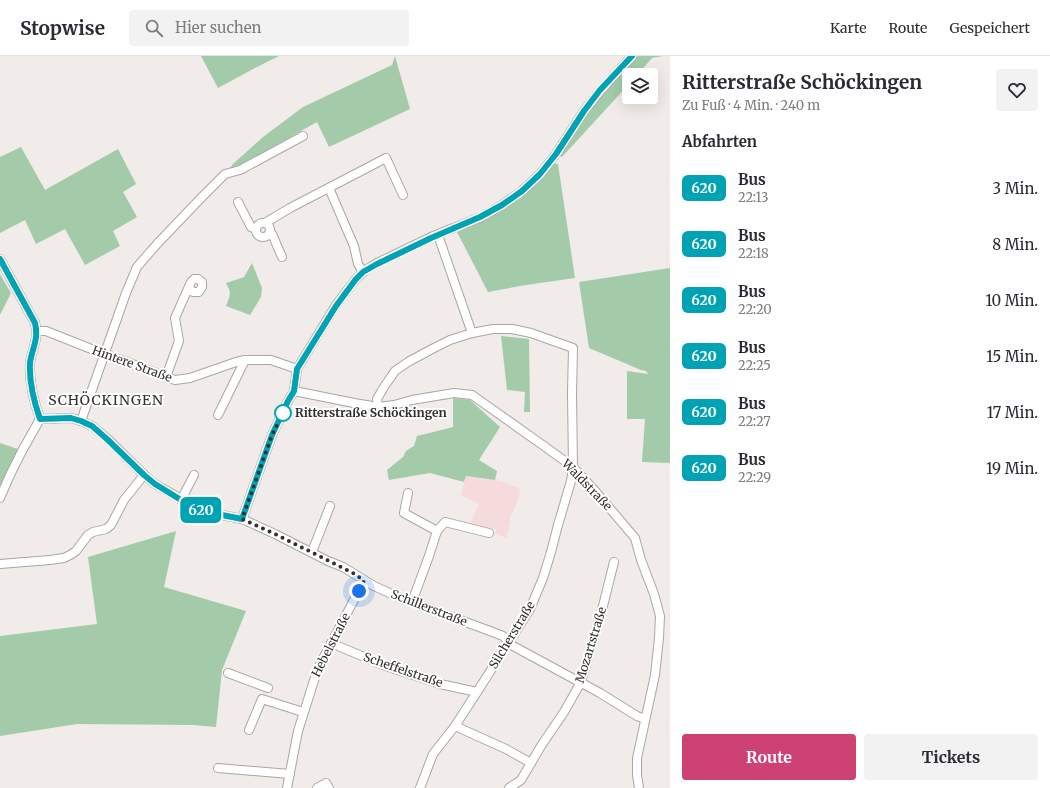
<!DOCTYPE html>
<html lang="de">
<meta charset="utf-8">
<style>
:root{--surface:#fff;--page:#f2f2f3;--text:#2b2b33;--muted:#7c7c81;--line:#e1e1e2;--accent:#cd4173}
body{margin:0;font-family:Merriweather,serif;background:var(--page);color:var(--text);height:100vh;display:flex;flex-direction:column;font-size:15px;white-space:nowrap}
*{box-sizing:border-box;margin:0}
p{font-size:13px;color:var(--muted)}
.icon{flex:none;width:22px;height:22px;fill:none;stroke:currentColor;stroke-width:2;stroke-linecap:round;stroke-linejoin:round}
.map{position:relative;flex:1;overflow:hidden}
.side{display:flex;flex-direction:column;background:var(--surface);width:380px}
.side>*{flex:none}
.badge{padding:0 8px;border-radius:6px;font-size:14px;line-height:26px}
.buttons{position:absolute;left:622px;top:12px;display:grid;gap:8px}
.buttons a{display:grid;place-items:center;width:36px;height:36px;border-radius:4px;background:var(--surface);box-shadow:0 4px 16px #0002;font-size:20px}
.you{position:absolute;width:20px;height:20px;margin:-10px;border:3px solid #fff;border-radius:50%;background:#1a73e8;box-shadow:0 0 0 6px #1a73e833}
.map>.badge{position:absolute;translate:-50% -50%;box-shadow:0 0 0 2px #fff}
h2{padding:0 12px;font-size:15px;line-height:36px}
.round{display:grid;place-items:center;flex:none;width:42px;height:42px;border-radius:4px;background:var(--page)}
.overview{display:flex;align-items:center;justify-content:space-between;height:68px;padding:0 12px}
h1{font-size:19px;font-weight:700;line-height:30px}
.primary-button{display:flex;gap:8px;margin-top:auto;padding:8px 12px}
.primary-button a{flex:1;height:46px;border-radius:4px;background:var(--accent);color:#fff;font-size:16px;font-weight:700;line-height:46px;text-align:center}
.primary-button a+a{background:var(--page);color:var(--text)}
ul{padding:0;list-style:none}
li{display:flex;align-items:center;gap:12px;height:56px;padding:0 12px}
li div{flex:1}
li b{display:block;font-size:15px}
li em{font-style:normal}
li .badge{min-width:44px;font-weight:700;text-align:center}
header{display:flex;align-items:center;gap:24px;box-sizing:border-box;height:56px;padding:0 20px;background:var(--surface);border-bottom:1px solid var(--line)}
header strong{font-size:19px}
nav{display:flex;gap:22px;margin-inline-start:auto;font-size:14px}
.search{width:280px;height:36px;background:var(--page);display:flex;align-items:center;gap:10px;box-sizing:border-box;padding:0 14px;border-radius:4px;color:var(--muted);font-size:15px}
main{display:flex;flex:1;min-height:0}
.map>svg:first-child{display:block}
.education{fill:#f6dbdc}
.green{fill:#a3cba9}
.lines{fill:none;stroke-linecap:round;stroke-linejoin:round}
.street-casing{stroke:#aba6a4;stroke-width:10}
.street{stroke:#fff;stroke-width:8}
.line-casing{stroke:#fff;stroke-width:9}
.line{stroke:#00a3b4;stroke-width:6}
.walk{stroke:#32302f;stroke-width:4;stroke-dasharray:0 7.2}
.stop-dot{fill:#fff;stroke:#00a3b4;stroke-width:2}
.labels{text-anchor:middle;stroke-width:4;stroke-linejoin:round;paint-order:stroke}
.street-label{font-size:12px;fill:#32302f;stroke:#fff}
.stop-label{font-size:12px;font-weight:bold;fill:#32302f;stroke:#fff;text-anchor:start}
.quarter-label{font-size:14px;letter-spacing:1px;fill:#32302f;stroke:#fff}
</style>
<header>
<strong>Stopwise</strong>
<div class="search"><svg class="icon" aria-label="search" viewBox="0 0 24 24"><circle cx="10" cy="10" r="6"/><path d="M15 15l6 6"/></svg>Hier suchen</div>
<nav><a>Karte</a><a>Route</a><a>Gespeichert</a></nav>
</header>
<main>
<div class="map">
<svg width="670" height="732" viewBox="0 0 670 732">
<rect width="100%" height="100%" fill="#f1ebe9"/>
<path class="education" d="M466,420L504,426L521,433L514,455L511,459L507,482L495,478L496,473L470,468L479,448L461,439Z"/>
<g class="green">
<path d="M201,0H279L255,12L218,32Z"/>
<path d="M395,0L410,53L329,91L317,66L231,114L225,118L233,108L263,81L303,51L392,9Z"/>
<path d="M634,0H663L652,2L637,19H629V28L562,101L554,95Z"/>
<path d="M21,91L45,134L118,93L136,128L123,136L137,161L113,175L120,190L85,209L65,173L36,188L25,164L0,177V101Z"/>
<path d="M553,107L558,108L575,222L526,229L488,236L456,174L482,164Z"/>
<path d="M252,207L262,232L261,241L250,259L226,250C230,240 232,237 226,227L244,221Z"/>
<path d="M670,212V407L642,406L645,363H627V315L648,318L646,315L641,314L589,292L579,226Z"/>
<path d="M0,218L11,237L0,259Z"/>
<path d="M501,280L529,283L530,356H524L525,336L507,334Z"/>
<path d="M453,342L470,344L500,371L479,404L497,415L495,424L466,420L464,426L430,417L389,424L387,414L403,401L406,395L414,390L417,380L453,371Z"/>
<path d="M0,387L18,393L0,430Z"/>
<path d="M176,475L164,531L246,555L222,614L216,671L193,669L77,668L0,680V580L97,568L88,501Z"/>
</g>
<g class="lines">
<defs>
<g id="street">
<path d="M329,132L354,190L358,208L363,216"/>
<path d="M238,146L251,171L256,173"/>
<path d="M265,167L290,152L386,102L403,139"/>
<circle cx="263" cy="174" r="7"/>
<path d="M269,177L272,178L282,201"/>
<path d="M438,179L472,277"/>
<path d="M0,203L35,267C39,284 32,292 30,307C29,325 34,346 40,363"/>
<path d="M37,275H46L104,298L149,314L166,321L175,324L190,322L236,306L245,304H271L297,313"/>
<path d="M166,321L179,285L175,262L191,226L194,223H198L202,226V231L199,236H193L189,232"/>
<path d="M294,335L354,347L378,351L394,349L412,344L454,337L472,339L544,390L573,411L596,436L635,482L641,504L654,538L660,560L659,582L655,619L637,702V719L639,732"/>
<path d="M378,351L377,343L384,331L395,315L408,306L432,293L450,284L472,277L493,273H512L531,277L573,292L572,337L573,411L571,425L558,469L551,496L543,522L530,553L477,636L455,670L433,698L420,732"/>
<path d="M218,359L245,304"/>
<path d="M40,363L71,362L81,365L92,370L109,384L144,419L155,428L202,455L242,463L275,478L328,505L343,511L374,530L403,543L490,575L503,580L509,586"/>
<path d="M81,365L126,237L137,211L157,188L202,141L225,118L240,114L303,80"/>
<path d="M408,437L404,457L437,475L429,500L412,546"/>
<path d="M0,442L10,419L22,395L40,363"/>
<path d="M181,444L194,419"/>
<path d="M242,463L272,379L288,345L294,335L297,313L336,249L356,223L363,216L377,207L431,181L481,161L502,149L522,135L540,118L556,98L584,55L601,34L632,0"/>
<path d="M437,475L445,466L489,477"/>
<path d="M312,496L330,450"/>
<path d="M0,508L50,504L64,502L70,499L76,495L88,479L93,476L106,473L111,469L124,444L144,419"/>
<path d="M331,587L383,609L440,628L477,636"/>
<path d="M513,590L600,637L637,660L645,663"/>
<path d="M228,617L268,632"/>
<path d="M455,670L506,693L531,707"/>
<path d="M249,674L262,643L303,656"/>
<path d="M218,712L290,718"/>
<path d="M287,732L298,675L318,612L364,525"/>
<path d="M317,732L326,727L329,732"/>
<path d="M509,732L521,724L541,690L564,656L581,626L602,554L614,506"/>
</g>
</defs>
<use href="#street" class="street-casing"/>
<use href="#street" class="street"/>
</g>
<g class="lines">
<defs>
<path id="line" d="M0,203L35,267C39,284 32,292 30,307C29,325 34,346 40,363L71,362L81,365L92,370L108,384L144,419L155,428L181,444L202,455L242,463L272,379L288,345L294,335L297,313L336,250L356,223L363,216L377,208L431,182L480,161L502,149L522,135L540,118L556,98L584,55L600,34L632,0"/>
</defs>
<use href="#line" class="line-casing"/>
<use href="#line" class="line"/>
<path class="walk" d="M283,357L272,379L242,463L275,478L355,518L364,525L359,535"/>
</g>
<circle class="stop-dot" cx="283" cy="357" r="8"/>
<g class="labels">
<g class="street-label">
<text transform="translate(132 308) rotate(20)" y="4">Hintere Straße</text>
<text transform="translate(587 429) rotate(46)" y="4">Waldstraße</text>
<text transform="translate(429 552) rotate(21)" y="4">Schillerstraße</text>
<text transform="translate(512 579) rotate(-59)" y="4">Silcherstraße</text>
<text transform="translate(331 589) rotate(-63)" y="4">Hebelstraße</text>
<text transform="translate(591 589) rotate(-73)" y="4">Mozartstraße</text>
<text transform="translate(403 614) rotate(19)" y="4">Scheffelstraße</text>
</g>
<g class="stop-label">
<text x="295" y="361">Ritterstraße Schöckingen</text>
</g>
<g class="quarter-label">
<text x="106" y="349">SCHÖCKINGEN</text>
</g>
</g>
</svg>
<div class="buttons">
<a><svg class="icon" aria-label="layers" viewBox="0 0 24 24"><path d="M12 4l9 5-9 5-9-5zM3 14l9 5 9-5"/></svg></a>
</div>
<div class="you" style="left:359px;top:535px"></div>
<b class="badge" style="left:201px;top:454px;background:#00a3b4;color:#fff">620</b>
</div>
<section class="side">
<div class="overview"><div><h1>Ritterstraße Schöckingen</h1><p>Zu Fuß · 4 Min. · 240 m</p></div><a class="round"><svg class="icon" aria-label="heart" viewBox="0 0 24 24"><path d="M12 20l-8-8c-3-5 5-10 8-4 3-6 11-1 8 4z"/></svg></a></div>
<h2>Abfahrten</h2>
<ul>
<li><span class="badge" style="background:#00a3b4;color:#fff">620</span><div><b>Bus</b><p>22:13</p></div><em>3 Min.</em></li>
<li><span class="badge" style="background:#00a3b4;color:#fff">620</span><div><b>Bus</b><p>22:18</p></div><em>8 Min.</em></li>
<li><span class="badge" style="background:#00a3b4;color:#fff">620</span><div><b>Bus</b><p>22:20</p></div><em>10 Min.</em></li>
<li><span class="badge" style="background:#00a3b4;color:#fff">620</span><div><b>Bus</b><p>22:25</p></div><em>15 Min.</em></li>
<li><span class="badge" style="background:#00a3b4;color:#fff">620</span><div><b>Bus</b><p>22:27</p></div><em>17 Min.</em></li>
<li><span class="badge" style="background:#00a3b4;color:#fff">620</span><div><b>Bus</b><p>22:29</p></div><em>19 Min.</em></li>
</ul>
<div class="primary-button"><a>Route</a><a>Tickets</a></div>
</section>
</main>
